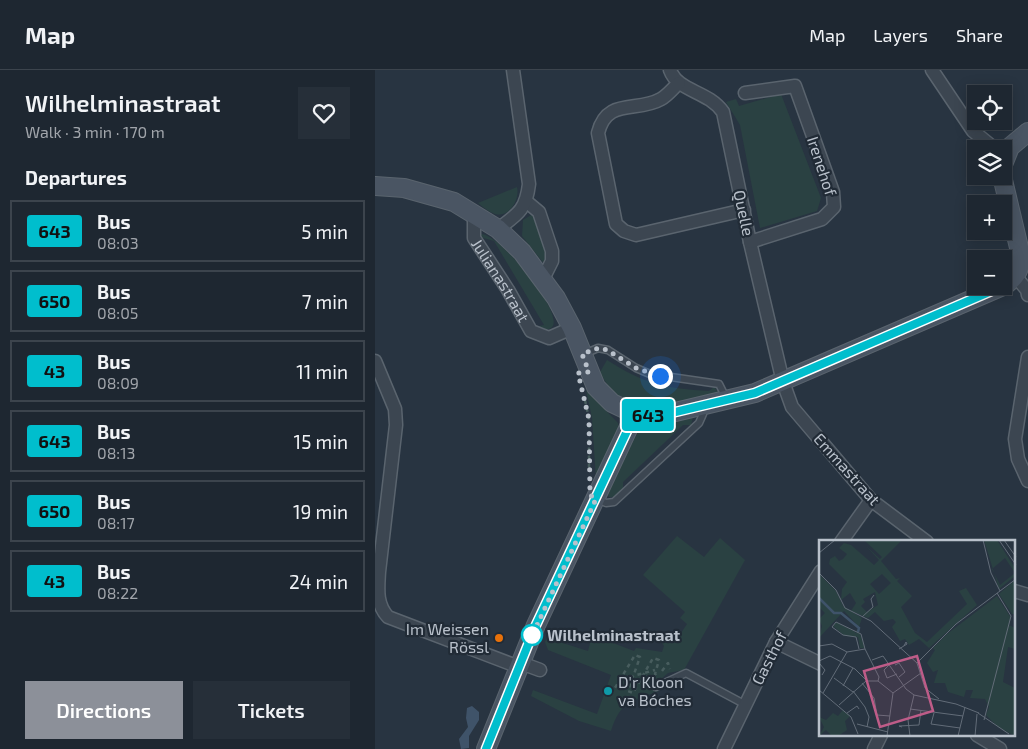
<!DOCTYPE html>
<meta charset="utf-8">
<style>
:root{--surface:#1e2731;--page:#262f39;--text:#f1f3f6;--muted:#a1a5ab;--line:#3c444d;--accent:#8c9099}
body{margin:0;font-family:"Exo 2",sans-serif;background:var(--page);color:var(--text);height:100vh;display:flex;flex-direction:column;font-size:19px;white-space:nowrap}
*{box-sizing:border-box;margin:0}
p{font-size:16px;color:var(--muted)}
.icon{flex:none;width:28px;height:28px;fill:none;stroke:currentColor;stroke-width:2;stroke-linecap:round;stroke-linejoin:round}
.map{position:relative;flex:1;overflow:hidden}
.drawer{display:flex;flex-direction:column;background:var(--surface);width:375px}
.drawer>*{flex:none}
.badge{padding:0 10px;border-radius:4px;font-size:18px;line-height:32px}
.tools{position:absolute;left:592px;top:15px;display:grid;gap:10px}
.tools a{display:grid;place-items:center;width:45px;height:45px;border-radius:0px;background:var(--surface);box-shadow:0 2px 12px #0003,0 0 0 1px var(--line);font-size:25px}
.you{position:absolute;width:25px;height:25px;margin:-12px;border:4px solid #fff;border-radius:50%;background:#1a73e8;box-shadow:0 0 0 8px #1a73e833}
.map>.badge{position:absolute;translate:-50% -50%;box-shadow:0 0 0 2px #fff}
h2{padding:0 25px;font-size:19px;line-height:45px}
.round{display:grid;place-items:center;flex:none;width:52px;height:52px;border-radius:0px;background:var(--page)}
.summary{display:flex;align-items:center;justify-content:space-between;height:85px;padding:0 25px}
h1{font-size:24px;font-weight:600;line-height:38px}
.action{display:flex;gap:10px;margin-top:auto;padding:10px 25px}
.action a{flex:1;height:58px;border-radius:0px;background:var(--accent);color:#fff;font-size:20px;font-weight:600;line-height:58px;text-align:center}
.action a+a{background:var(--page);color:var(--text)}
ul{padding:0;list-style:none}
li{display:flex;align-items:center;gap:15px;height:62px;margin:0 10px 8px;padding:0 15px;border:2px solid var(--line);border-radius:0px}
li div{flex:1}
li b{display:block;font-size:19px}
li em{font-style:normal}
li .badge{min-width:55px;font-weight:700;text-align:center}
header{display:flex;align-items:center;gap:30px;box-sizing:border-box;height:70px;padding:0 25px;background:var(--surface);border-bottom:1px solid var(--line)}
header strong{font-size:24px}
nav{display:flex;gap:28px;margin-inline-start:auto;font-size:18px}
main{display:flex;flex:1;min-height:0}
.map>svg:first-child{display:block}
.green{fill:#2a4142}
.water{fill:#3f5369}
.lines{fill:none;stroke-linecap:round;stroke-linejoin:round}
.lane-casing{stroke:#5a646e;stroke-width:9}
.street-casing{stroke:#5a646e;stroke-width:15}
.secondary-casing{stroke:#5a646e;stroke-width:20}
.path{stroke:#485d5e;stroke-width:2.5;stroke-dasharray:4 4;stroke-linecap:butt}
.lane{stroke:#3c4651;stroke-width:6}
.street{stroke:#3c4651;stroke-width:12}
.secondary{stroke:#4a5563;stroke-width:18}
.line-casing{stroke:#fff;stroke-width:11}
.line{stroke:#00becd;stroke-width:8}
.walk{stroke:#b9c1cb;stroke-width:5;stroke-dasharray:0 9}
.stop-dot{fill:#fff;stroke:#00becd;stroke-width:2.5}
.food-dot{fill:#e8710a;stroke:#212b36;stroke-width:2}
.culture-dot{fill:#0f9aa8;stroke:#212b36;stroke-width:2}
.labels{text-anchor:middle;stroke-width:4.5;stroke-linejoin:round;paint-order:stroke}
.street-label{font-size:16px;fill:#b9c1cb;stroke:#212b36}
.poi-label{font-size:16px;fill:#b9c1cb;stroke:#212b36;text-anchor:end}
.stop-label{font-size:16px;font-weight:bold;fill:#b9c1cb;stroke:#212b36;text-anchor:start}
.inset-river{fill:none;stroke:#3f5369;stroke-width:2.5}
.inset-road{fill:none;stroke:#626c78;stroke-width:1}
.view{fill:#be5c88;fill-opacity:0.15;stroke:#be5c88;stroke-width:2.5}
.inset-edge{fill:none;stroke:#b9c1cb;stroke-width:2.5}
</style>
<header>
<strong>Map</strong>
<nav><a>Map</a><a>Layers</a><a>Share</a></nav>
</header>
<main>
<section class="drawer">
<div class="summary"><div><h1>Wilhelminastraat</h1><p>Walk · 3 min · 170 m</p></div><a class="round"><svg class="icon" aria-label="heart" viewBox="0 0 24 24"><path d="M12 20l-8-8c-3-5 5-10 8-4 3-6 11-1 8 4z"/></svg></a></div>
<h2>Departures</h2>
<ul>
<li><span class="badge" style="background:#00becd;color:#111">643</span><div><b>Bus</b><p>08:03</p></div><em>5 min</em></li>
<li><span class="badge" style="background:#00becd;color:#111">650</span><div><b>Bus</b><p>08:05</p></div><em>7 min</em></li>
<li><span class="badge" style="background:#00becd;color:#111">43</span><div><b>Bus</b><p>08:09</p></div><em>11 min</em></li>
<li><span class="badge" style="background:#00becd;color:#111">643</span><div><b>Bus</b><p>08:13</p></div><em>15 min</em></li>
<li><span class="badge" style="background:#00becd;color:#111">650</span><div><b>Bus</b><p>08:17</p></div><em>19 min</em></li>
<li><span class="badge" style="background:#00becd;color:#111">43</span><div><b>Bus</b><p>08:22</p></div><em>24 min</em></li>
</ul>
<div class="action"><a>Directions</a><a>Tickets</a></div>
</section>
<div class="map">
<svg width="653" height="679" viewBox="0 0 653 679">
<rect width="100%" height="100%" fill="#283441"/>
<g class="green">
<path d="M406,24L446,128L442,141L385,158L365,55L351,32L361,29L364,36Z"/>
<path d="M142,117C145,129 135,148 120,144C114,142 108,137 103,133Z"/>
<path d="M158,144L174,188L170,195L147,166L148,150Z"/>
<path d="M106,164C128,163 217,277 160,257L169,255L119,171L105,167Z"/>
<path d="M232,290C267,313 292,319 334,321L339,317L343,322C335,327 322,328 313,330C276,338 244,342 225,302Z"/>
<path d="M211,320L243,353L244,361L221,411L217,348Z"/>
<path d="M318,347L316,355H308L248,412V419L239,427H234L232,423L263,362L277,354Z"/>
<path d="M302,466L329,487L345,468L370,490L309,600L293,603L277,617L284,621C256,632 246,630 236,661L204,651L156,626L158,620L222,644L236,605L173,580L170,572L172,568L213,581L217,565L259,581L261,578L287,582L289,576L286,571L291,566L302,569L312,554L305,548L310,542L268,505Z"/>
</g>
<path class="water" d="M97,636L104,642V650L94,666V678L86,679L84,669L93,657L91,648L92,638Z"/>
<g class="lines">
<defs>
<g id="lane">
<path d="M209,284L223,278L233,280L261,298L275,304L344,314L351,328"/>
<path d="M222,429L231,433L239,432L324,353L328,344L327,338"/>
<path d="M281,617L311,603L371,635"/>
</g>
<g id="street">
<path d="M295,0C303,22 332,20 348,42L375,172L408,312L417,337L496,430L552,472"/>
<path d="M557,0L598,61L620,79"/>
<path d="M304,13C298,18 293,25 286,29C262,43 232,27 223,63L241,154L249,161L261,165L369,140"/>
<path d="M370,23L420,16L458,122L459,137L447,149L375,172"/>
<path d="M152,132L164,142L177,181V191L168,209"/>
<path id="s1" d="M99,144V168L133,220L156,261L174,268L197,258"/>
<path d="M123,159C143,144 151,140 154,114L138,0"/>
<path d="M641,207L652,220L653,225"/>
<path d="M653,287L640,369L643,389L653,411"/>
<path d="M0,291L20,339L21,355L4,502C3,519 1,534 13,547L144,597"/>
<path d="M466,472L496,430"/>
<path d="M639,521L653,525"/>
<path d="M401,572L446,594"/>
<path d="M146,593L165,600"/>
<path d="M602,665L625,679"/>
<path d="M349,679L401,572L446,501"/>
<path d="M499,679L506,665"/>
</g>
<g id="secondary">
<path d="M629,92L635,77L653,62"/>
<path d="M627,106L646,186C645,201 641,207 629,216"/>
<path d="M0,116L29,118L79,132L123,159L147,182L181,228L197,258L221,317L237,333L260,344H292L380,323L628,216"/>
<path d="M111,679L161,555L260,344"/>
</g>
</defs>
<use href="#lane" class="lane-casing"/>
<use href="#street" class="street-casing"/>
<use href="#secondary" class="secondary-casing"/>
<g class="path">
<path d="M210,330L214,349V402"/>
<path d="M287,601L293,593L295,599"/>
<path d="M247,609L280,600"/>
<path d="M229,624L235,626L260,585L265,587L253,621L258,623L278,588L284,590L280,604L282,606"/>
</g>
<use href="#lane" class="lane"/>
<use href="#street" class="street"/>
<use href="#secondary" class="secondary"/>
</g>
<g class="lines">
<defs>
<path id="line" d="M111,679L161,555L260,344L275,346L292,344L380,323L628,216"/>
</defs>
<use href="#line" class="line-casing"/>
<use href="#line" class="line"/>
<path class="walk" d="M157,565L156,568L221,429L215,425L214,349L203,303L214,302L207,284L224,278L232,280L261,298L285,306"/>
</g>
<circle class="stop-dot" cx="157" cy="565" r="10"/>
<circle class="food-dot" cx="124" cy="568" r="5"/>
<circle class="culture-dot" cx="233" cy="621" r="5"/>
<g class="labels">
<g class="street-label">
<text transform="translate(447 96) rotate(72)" y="6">Irenehof</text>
<text transform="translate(369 143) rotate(78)" y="6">Quelle</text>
<text dy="6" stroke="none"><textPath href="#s1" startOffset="74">Julianastraat</textPath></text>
<text transform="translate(472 399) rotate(48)" y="6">Emmastraat</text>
<text transform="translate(394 588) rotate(-63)" y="6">Gasthof</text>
</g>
<g class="poi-label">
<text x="114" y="565">Im Weissen<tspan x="114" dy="18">Rössl</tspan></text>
<text x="243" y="618" text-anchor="start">D'r Kloon<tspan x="243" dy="18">va Bóches</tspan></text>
</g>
<g class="stop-label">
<text x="172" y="571">Wilhelminastraat</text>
</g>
</g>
<g transform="translate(444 470)">
<rect width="196" height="196" fill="#283441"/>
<path d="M45,0H83L62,21L77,39L81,38L78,41L93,56L82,67L96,93L108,102L148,64L140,51L147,48L158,65L110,108L100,99L90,105L86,99L81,101L73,87L77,82L74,79L65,81L56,72L49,78L32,71L37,63L31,53L22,60L23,49L28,42L10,24L11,19L16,16L20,21L24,19L28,14L20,8L25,3L32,5L55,25L60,20L47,6L61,19L63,17ZM63,34L72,43L60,54L51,44ZM56,52L59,65L48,72L42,66L46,62L44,59ZM165,0H178L196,28V36L180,49ZM186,18L196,33L181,45L173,29ZM0,34L17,51L24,66L43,78L40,87L25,71L23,73L41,88L40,93H36L39,88L22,74L0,98L3,86L0,79L6,73L0,67ZM196,40V74H193L180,54ZM178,56L192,78L190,85L196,88V109L189,107L184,142L196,148V196L179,187L167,175L170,167L166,159L151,158L154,150H147L145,157L129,152L126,143H115L119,130L114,132L108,123L116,110L114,108L128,94ZM17,82L41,94L46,108H41L39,97L26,96L14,86ZM24,170L31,176L26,181L28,190L19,196H13L7,190L0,196L5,187L0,177L7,180L14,173L19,176Z" fill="#2a4142" fill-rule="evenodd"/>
<path class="inset-river" d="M0,58L15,73H22L40,88L39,92"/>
<path class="inset-road" d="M164,0L172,33L181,51M180,0L197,25M185,0L197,17M0,13L16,0M0,33L17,50L26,68L52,81L98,123L106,148L120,159M43,77L54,67L52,59L55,55M0,106L13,104L28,112L46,109L60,137L59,141M40,109L37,97L24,95L13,87L17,82L42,94L46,109M80,109L88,104L87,102L85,106M53,120L64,116L87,149L95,155L137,164L160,173M0,121L11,116L36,129L47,140M0,123L6,130L3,135M98,123L137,84L197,39M70,125L65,130L68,138L78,134M76,125L80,123L86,132L80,137M15,138L34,152M43,143L55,158L58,175L71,176M24,146L34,128M0,150L32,177L39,194M34,151L46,167L50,177L48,187M4,153L28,112M74,153L102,133M20,165L47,141H59L74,153M91,169L144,176M28,173L38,166L40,169M115,173L112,184L141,188M159,173L190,194M165,180L192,76L178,53M38,184L69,192M83,187L80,186L100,185L102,170M34,196H50M68,196L74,153M91,196L89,180L95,155M139,196L146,167M156,196L158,174"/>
<path class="view" d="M98,116L114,171L61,187L45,131Z"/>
<rect width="196" height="196" class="inset-edge"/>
</g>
</svg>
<div class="tools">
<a><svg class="icon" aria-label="locate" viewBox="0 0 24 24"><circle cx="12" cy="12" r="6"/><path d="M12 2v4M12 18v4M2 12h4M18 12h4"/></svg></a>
<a><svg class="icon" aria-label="layers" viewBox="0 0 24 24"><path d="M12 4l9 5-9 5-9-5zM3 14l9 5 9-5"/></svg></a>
<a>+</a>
<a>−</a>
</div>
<div class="you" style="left:285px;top:306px"></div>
<b class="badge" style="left:273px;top:345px;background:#00becd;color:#111">643</b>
</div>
</main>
